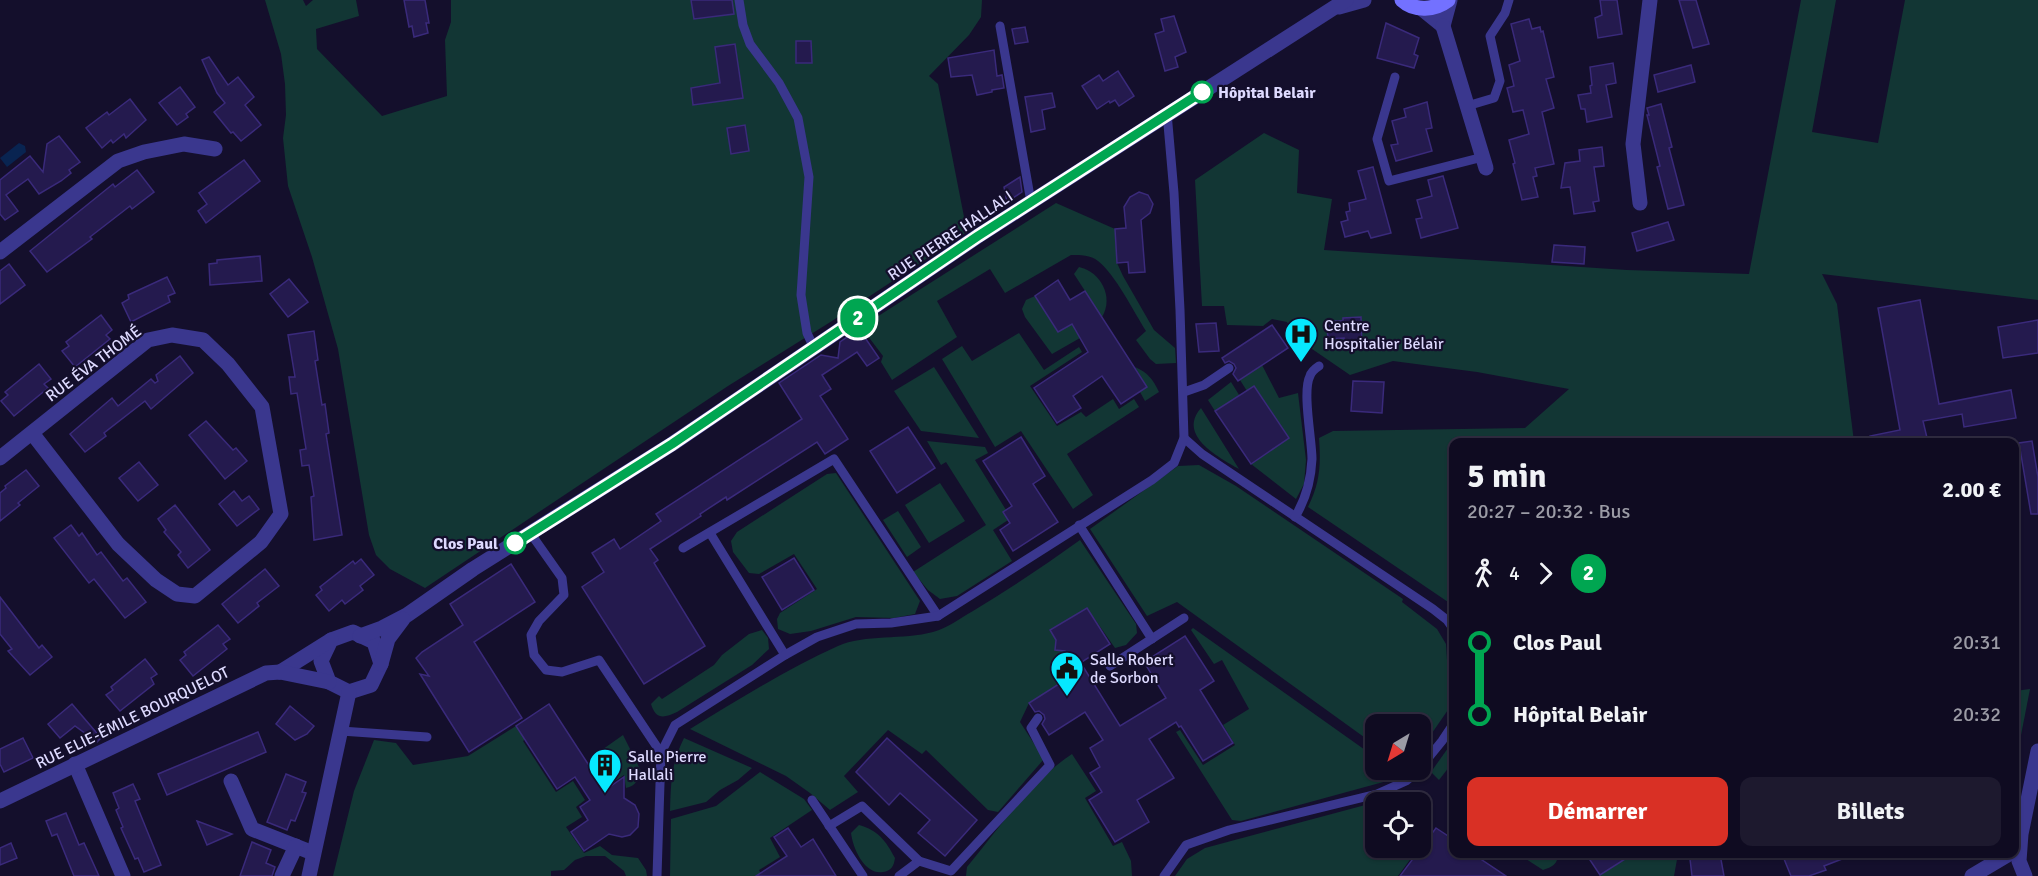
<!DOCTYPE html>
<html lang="fr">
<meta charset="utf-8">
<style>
:root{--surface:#0f0b21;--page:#1d192e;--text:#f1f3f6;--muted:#9b9ba5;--line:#2f2b3f;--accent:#d93025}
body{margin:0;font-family:Signika,sans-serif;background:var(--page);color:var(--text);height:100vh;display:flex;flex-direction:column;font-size:22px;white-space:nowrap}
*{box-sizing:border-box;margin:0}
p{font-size:20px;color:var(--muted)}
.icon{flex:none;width:33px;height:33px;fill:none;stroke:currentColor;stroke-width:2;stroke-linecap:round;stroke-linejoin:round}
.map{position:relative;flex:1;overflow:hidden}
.details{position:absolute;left:1449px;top:438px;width:570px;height:420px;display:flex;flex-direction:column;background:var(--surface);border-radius:12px;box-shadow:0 2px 4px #0004,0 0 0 2px var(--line)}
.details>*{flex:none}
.badge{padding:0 12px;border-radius:20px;font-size:21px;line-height:39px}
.needle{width:39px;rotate:218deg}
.controls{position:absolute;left:1365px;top:714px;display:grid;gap:12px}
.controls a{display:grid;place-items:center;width:66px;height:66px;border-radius:12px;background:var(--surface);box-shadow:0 2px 4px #0004,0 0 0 2px var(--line);font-size:30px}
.map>.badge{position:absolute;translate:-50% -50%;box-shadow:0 0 0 3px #fff}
.legs{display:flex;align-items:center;gap:9px;height:66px;padding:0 18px;font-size:20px}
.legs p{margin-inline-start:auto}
.overview{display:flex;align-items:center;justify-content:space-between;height:102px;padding:0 18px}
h1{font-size:33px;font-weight:800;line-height:45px}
.button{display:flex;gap:12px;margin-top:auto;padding:12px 18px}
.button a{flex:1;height:69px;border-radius:12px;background:var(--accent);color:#fff;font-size:24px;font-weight:800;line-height:69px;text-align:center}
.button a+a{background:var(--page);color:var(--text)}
ul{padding:0 18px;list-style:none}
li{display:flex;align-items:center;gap:21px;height:72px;font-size:22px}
li i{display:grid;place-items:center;width:9px;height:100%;margin:0 8px;background:currentColor}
li i::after{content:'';width:15px;height:15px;margin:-8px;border:4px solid;border-radius:50%;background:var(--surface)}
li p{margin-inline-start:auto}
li:first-child i{background:linear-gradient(#0000 50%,currentColor 0)}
li:last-child i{background:linear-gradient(currentColor 50%,#0000 0)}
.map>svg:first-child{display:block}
.green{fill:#123634}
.water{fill:#092451}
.building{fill:#241a4e;stroke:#3a2a7b;stroke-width:1.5}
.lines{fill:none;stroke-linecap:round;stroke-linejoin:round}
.service{stroke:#3a378e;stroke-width:9}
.minor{stroke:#3a378e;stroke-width:15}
.secondary{stroke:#7371ff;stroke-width:15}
.line-1-casing{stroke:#fff;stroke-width:14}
.line-1{stroke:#00a651;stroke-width:9}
.stop-1-dot{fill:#fff;stroke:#00a651;stroke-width:3}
.labels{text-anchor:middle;stroke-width:4.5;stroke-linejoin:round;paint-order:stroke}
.stop-label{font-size:16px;font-weight:bold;fill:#dedaff;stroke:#140f2c;text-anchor:start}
.street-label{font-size:16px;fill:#dedaff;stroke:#140f2c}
.poi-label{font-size:16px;fill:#dedaff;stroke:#140f2c;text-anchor:start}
</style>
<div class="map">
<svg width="2038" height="876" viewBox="0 0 2038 876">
<rect width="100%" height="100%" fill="#140f2c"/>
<g class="green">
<path d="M265,0H303L306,6L313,0H356L359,16L316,29L317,49L382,116L447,96L445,40L451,22V0H982L981,17L969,35L929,76L938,84L967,232L832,321L728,386L425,588L390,569L376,555L369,535L338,349L312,257L288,186L283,138L286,115L285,84L281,54Z"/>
<path d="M1801,0H1836L1812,132L1878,143L1905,0H2038V300L1822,274L1837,304L1854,442H1454V591L1450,592L1451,604L1308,507C1320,483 1321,465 1319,438L1333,431L1525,428L1569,389L1477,372L1393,361L1350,375L1296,338L1287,322L1272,319L1263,326L1227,325L1224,306H1202L1195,180L1264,133L1299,150L1297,193L1332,199L1324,250L1627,270L1749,274Z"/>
<path d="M1056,203L1115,229L1117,263L1123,276L1154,330L1175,348L1176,363L1156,364L1150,359L1136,340L1146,331C1134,312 1115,274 1098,261C1091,255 1080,255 1071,255L1005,293L990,269L937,301L957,337L892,380L881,362L883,356L861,327Z"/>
<path d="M1079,267C1101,272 1114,297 1102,317L1074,274Z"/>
<path d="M1035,296L1058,332L1072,324L1080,338L1052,354L1025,317L1022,309L1026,300Z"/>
<path d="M1019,333L1044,370L1079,347L1082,352L1030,386L1057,426L1081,412L1086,417L1113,399L1119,409L1134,399L1139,407L1067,454L1093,495L1073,509L1021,431L995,447L942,359L962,346L972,361Z"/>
<path d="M1262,365L1279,398L1298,393L1306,460L1304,484L1296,499L1251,464L1289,438L1254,386L1247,391L1240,380Z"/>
<path d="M934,367L979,438L921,431L894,391Z"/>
<path d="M1135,367C1148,373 1153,379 1159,392L1145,401L1140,392L1147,387Z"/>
<path d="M1231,382L1241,398L1215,411L1208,400Z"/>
<path d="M1201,408L1239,469C1218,457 1177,435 1201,408Z"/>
<path d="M927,441L985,447L988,453L975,460L1011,518L993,530L1012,561L957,596L940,599L928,590L913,572L986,525L946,462L941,465Z"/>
<path d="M1199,465L1236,486L1403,599L1402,602L1437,629L1446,644L1450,707L1421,749L1420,724H1376L1375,745L1177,602L1147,616L1090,529L1178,466Z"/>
<path d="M836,473L920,601L915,614L894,618L856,617L811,631L790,634L778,629L777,619L780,613L817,589L794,554L759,574L749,573L733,552L731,541L737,532L827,474Z"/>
<path d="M940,483L965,521L929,543L905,505Z"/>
<path d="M898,511L921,547L907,557L883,520Z"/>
<path d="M1080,540L1136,624L1137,633L1126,645L1115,648L1087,608L1050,630L1056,640V650L1065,651L1071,661L1077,657L1084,668L1029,703L1020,722L1044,759L998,812L988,810L926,750L922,754L888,730L844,776L858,792L830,810L810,793L786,776L690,729C738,700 787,669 838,646C864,634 904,640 933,632C948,628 960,618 973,611C1010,589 1045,565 1080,540Z"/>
<path d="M1193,628L1375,757L1376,770H1393L1400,775L1398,778L1241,821L1232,820L1176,732L1180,730L1203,765L1235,745L1223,725L1249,709L1222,660L1214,664L1191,630Z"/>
<path d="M762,630L768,638L769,649L752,665L677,712C664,718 656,720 651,704L659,696L662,699L714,665L722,655L749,634Z"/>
<path d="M2030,689L2015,766V691Z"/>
<path d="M524,721L532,734L523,741L556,792L573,781L585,800L576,807L582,817L566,827L584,853L600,846L612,855L638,858L646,870L647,876H626L624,871L605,856H586L575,860L564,870L551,871V876H333L354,791L374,740L396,743L413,765L468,756Z"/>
<path d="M623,735L641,771C638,780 636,786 626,788L624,775L607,786L589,759Z"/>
<path d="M684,738L752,768L738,780L720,790L706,802L670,811C671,782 671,764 684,738Z"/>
<path d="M1453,741V762L1439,780L1431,772Z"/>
<path d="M1072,754L1096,791L1085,798L1113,846L1122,842L1131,861L1132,876H966L967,867C999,828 1030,782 1072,754Z"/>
<path d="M760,772L804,799L812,810L770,838L780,857L759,870L762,876H670L671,819L716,806Z"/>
<path d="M1384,800L1391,802H1376V848H1414L1417,850L1398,876H1175L1187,859L1205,848Z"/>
<path d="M859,825C878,830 886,841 895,858C894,866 891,871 883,872C864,875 853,848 851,833Z"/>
<path d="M1518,854H1558C1558,864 1552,867 1543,870Z"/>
<path d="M1633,854H1678L1674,876H1599Z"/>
</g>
<path class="water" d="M19,143L25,146L26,152L7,167L0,158Z"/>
<g class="building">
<path d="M404,0H425L429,23H426L428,33L414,37L412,26L409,27Z"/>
<path d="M691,0H732L734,14L694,19Z"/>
<path d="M1600,0H1617L1622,34L1598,38L1595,18L1602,15Z"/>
<path d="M1679,0H1696L1709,44L1693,48Z"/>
<path d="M1174,16L1186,52L1175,57L1178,67L1165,71L1155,34L1164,31L1161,19Z"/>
<path d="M1529,19L1532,29L1540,27L1541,32L1543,31L1554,77L1546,79L1554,108L1542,112L1554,164L1535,168L1537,176L1533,177L1538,197L1522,200L1513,164L1515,163L1509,140L1529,134L1523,110L1513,112L1507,88L1514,86L1509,65L1520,61L1511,24Z"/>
<path d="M1386,23L1419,38L1414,54L1418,56L1414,68L1377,58Z"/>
<path d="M1025,27L1028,42L1015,44L1012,29Z"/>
<path d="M796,41H811L812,63H796Z"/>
<path d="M735,44L743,98L693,105L691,88L720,83L715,47Z"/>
<path d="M994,50L997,76L1002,75L1004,88L992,90V92L977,95L972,75L951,77L948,58Z"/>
<path d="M209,57L228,85L238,77L254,97L245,105L261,125L241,141L233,132L231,133L214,112L225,103L217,93L202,60Z"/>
<path d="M1613,63L1616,83L1606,85L1612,117L1587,122L1585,109H1581L1578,95L1591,93L1590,86L1592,85L1590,67Z"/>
<path d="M1691,65L1695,82L1658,92L1654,75Z"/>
<path d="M1118,71L1134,96L1119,106L1115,100L1110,103L1109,101L1097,109L1082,86L1099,75L1103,81Z"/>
<path d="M180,87L195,107L186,114L188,117L177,125L159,103Z"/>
<path d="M1052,93L1055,107L1042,110L1045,129L1031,132L1025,97Z"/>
<path d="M130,99L146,120L126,138L124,134L113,143L111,140L102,148L86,128L107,112L109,115Z"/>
<path d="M1427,102L1432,128L1426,129L1432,151L1396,161L1391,145L1398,144L1392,121L1406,117L1404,109Z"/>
<path d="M1661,104L1672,147L1669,148L1684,205L1668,209L1657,167L1660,166L1647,115H1649L1647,108Z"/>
<path d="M745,125L749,151L731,154L727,128Z"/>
<path d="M59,136L80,162L69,170L71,173L61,181L39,194L28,179L6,195L18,211L5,220L0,214V180L30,156L43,172L47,144Z"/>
<path d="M1602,147L1604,166L1594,167L1599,201L1593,202L1595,211L1574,214L1570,187L1561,188L1565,163L1580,161L1579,150Z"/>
<path d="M244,160L260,181L206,223L198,211L207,204L199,193Z"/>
<path d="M1373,167L1391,233L1371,238L1368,231L1345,237L1341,222L1348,220L1346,212L1350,211L1349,203L1366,199L1358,171Z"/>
<path d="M137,170L154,192L132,209L130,206L90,237L92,239L47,272L30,251L113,184L115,187Z"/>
<path d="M1443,176L1458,228L1421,238L1416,219L1422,218L1417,200L1432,196L1428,180Z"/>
<path d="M1020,177L1022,192L1007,202L1004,187Z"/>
<path d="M1139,192L1148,195L1153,204L1150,213L1141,220L1145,272L1129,273L1128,262L1117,263L1115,229L1126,228L1124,207L1130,197Z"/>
<path d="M1668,222L1674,240L1637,251L1632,233Z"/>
<path d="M1554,245L1585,247L1584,264L1552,262Z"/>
<path d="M260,256L262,281L210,285L209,264L217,263V260Z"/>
<path d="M9,264L25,285L0,304V271Z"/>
<path d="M167,277L175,293L168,296L170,302L131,322L122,303L129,299L128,295Z"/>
<path d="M289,279L308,302L288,317L270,294Z"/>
<path d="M1058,280L1070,300L1085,291L1147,387L1121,404L1102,376L1073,396L1081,408L1057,423L1034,388L1088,352L1072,324L1058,332L1035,296Z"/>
<path d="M1920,300L1939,404L2011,390L2016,418L1964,427L1962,414L1923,421L1928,442H1871L1870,436L1900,430L1878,308Z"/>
<path d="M101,315L112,330L106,335L110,339L75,367L62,351L69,346L66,342Z"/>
<path d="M1361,317L1362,347L1344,348V338L1328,339L1327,325H1332V321H1343V318Z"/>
<path d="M2038,320V353L2003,358L1998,327Z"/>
<path d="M1216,323L1219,351L1199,352L1196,324Z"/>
<path d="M1272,325L1288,348L1238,381L1233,374L1236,368L1234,364L1229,361L1225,363L1222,358Z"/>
<path d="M859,329L879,358L867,366L857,352L822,375L831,389L820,396L848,439L825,454L817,442L727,500L726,497L700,514L701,516L650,549L658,560L654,563L705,646L644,684L582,587L604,572L592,553L614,539L620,549L661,521L656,514L802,419L779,383L821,355L838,358L840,342Z"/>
<path d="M314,331L318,360L315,361L322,405L325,404L329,433L326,434L342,535L314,540L311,497L314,496L309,465L302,466L300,450L306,449L297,393L291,394L289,377H295L288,335Z"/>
<path d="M180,356L193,373L151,409L145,401L104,433L106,436L85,452L70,434L112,398L118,406L151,379L155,383L158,381L156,375Z"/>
<path d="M39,364L51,379L44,384L48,388L14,416L1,401L8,395L5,392Z"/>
<path d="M1353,381L1384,382L1382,413L1351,411Z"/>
<path d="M1254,386L1289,438L1251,464L1215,411Z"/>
<path d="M206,421L233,450L236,448L247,461L225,479L189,435Z"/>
<path d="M908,427L935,468L897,493L870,451Z"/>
<path d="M1021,437L1045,476L1033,484L1058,522L1013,551L1000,530L1010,523L1003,512L1012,506L983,461Z"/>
<path d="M2032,441L2038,477V514H2031L2019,443Z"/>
<path d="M139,462L158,485L138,501L119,478Z"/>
<path d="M26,470L39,486L18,503L20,505L0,521V493L6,488L5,486Z"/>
<path d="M234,491L242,501L249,496L259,509L237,526L219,504Z"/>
<path d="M175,505L210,550L188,568L178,555L181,552L164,532L166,530L158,519Z"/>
<path d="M71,525L79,536L82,533L97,555L101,552L123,581L127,578L146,602L125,618L94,579L89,583L54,538Z"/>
<path d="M794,558L814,590L782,610L762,577Z"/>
<path d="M361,559L374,575L360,586L363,590L345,604L342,600L329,611L316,595L322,590L320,587L353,561L355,564Z"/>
<path d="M511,564L535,602L474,642L522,718L469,752L420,674L429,676L416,658L422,652L463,625L450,604Z"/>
<path d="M265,569L279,586L257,603L259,606L238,623L222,604Z"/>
<path d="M0,597L39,648L42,645L52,657L30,675L8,651L12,649L0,634Z"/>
<path d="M1087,608L1110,644L1074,667L1065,651L1055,650L1056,640L1050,630Z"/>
<path d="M218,625L230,639L223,644L227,649L193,676L180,660L186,655L184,652Z"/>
<path d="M1185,636L1214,681L1200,690L1233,743L1203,761L1181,726L1179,727L1176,722L1149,739L1174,778L1137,800L1149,822L1115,842L1089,800L1102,792L1090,773L1100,767L1090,748L1103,740L1085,712L1049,735L1042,724L1045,719L1044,715L1039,711L1035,712L1029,703L1084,668L1120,726L1166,698L1144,662Z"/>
<path d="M145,659L157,674L151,678L154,684L120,711L106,695L113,690L111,687Z"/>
<path d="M72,704L101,738L97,742L75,726L60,738L48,724Z"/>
<path d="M549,704L605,790L624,777V798L635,805L639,814L638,827L630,835L622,837L609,834L584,851L571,832L588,820L580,807L590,800L575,777L557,789L516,726Z"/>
<path d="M290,706L314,726L307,734L295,740L276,724Z"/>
<path d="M258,732L266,752L167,795L158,774Z"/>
<path d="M23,738L33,758L4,772L0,764V749Z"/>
<path d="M887,738L977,820L945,856L918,833L930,820L900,793L889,805L856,772Z"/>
<path d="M286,774L306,782L302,792L306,793L295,821L291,820L287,830L267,822Z"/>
<path d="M133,784L140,799L135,801L161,865L144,872L138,858L135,859L121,828L123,827L116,810L119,808L113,793Z"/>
<path d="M66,813L79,845L84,843L99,876H74L57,834L52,836L46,821Z"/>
<path d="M197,821L232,834L207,845Z"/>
<path d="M788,828L801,847L813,839L836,876H756L787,856L774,837Z"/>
<path d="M1436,828L1454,840V854H1473L1506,876H1400Z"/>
<path d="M252,842L271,850L266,863L275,867L272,876H240Z"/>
<path d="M11,843L17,858L0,865V848Z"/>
<path d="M1586,854H1633L1600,875Z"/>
<path d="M1698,854H1720L1724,876H1692L1690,859L1699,858Z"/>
<path d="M1782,854H1855L1824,866L1826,870L1809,876H1791Z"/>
</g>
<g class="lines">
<g class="service">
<path d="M739,0L743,25L750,44L779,83L798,118L809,177L801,295L807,333L814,348"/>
<path d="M1000,26L1031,202"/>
<path d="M1395,77L1377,139L1389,181L1483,157"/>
<path d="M1467,106L1494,98L1500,81L1490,36L1505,13L1509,0"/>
<path d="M1184,392L1204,385L1229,368"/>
<path d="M1184,438L1202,454L1433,609L1447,620L1454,630"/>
<path d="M1295,517C1306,499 1311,480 1312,459C1312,440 1302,391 1310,376C1311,372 1316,368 1319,366"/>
<path d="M1079,525L1152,639"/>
<path d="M710,533L785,655"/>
<path d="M531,534L562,578L564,595L539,621L531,635L534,655L546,670L562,672L599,660L661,753"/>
<path d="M683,548L834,459L938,616"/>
<path d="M1110,666L1184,618"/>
<path d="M341,731L427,737"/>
<path d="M1420,768L1442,741L1454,723"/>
<path d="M812,800L863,876"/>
<path d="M829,826L862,806L919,861L899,876"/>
<path d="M919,861L951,871L1050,765L1031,728L1038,718"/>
<path d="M657,876L661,753L675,725L785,655L817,637L856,624L891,623L938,616L1152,480L1174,463L1184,438L1180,310L1174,193L1167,113"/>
<path d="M1164,876L1186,845L1229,830L1377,794L1406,781L1419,770"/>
</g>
<g class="minor">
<path d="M1339,7L1364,0"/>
<path d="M1422,9L1443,26L1450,0"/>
<path d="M1443,26L1486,168"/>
<path d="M1640,203L1633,144L1650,0"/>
<path d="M0,252L118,161L144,152L184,144L215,149"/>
<path d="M0,458L148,340L172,335L203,340L228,364L262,407L281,514L261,542L195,596L177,594L156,580L118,544L32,433"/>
<path d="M353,632L374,642L381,664L371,685L349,692L329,682L321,661L331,640Z"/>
<path d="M360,636L382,628L407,615L473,569L672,444L978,236L1346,0"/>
<path d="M381,664L388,639L403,619"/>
<path d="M280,672L331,640"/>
<path d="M75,764L123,876"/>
<path d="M231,781L252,829L313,853"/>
<path d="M0,801L266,673L280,672L329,682"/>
<path d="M282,876L296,846"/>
<path d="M309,876L349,692"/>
<path d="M1972,876L2009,854"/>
<path d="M2025,876L2019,861L2021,834L2038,751"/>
</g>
<path class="secondary" d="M1402,0C1415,12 1435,10 1448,0"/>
</g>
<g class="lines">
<defs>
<path id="line-1" d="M515,543L672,444L978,236L1202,92"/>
</defs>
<use href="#line-1" class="line-1-casing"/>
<use href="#line-1" class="line-1"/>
</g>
<defs>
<symbol id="hospital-pin" viewBox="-11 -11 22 30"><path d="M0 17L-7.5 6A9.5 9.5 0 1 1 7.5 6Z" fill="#06e8ff" stroke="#140f2c"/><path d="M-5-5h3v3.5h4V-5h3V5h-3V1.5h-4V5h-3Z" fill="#111"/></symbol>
<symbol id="civic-pin" viewBox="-11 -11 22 30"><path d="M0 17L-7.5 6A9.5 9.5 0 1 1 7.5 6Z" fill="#06e8ff" stroke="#140f2c"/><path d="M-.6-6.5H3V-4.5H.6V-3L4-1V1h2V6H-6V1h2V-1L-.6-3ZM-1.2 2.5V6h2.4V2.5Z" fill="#111"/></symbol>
<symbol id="building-pin" viewBox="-11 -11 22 30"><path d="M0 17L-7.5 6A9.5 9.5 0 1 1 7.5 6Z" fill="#06e8ff" stroke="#140f2c"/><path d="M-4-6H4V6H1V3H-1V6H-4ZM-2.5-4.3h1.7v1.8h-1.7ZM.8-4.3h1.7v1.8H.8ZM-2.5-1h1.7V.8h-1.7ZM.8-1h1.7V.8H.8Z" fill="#111"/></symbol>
</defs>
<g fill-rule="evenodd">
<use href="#hospital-pin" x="1282" y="315" width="38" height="52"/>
<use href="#civic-pin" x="1048" y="649" width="38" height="52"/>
<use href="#building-pin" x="586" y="746" width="38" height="52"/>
</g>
<g class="stop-1-dot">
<circle cx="1202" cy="92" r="10"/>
<circle cx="515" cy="543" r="10"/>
</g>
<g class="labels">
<g class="stop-label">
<text x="1218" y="98">Hôpital Belair</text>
<text x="498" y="549" text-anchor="end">Clos Paul</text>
</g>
<g class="street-label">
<text transform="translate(950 235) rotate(-34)" y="6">RUE PIERRE HALLALI</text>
<text transform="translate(93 363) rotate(-37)" y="6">RUE ÉVA THOMÉ</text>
<text transform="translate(132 717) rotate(-26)" y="6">RUE ELIE-ÉMILE BOURQUELOT</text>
</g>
<g class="poi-label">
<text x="1324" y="331">Centre<tspan x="1324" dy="18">Hospitalier Bélair</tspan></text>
<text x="1090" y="665">Salle Robert<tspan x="1090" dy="18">de Sorbon</tspan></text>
<text x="628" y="762">Salle Pierre<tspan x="628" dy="18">Hallali</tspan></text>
</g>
</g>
</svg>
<div class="controls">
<a><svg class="needle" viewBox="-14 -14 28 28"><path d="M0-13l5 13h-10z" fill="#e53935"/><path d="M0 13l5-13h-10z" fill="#9b9ba5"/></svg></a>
<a><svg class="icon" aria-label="locate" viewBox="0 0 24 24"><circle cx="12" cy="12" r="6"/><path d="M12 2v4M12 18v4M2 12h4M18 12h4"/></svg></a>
</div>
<b class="badge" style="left:858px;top:318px;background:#00a651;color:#fff">2</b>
<section class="details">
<div class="overview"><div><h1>5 min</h1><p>20:27 – 20:32 · Bus</p></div><b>2.00 €</b></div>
<div class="legs"><svg class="icon" aria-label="walk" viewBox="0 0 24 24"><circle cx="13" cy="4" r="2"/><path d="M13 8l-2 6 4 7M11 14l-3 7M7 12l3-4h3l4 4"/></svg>4<svg class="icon" aria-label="forward" viewBox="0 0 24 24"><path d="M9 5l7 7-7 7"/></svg><b class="badge" style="background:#00a651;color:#fff">2</b></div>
<ul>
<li><i style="color:#00a651"></i><b>Clos Paul</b><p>20:31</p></li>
<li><i style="color:#00a651"></i><b>Hôpital Belair</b><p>20:32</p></li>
</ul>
<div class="button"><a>Démarrer</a><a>Billets</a></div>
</section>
</div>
